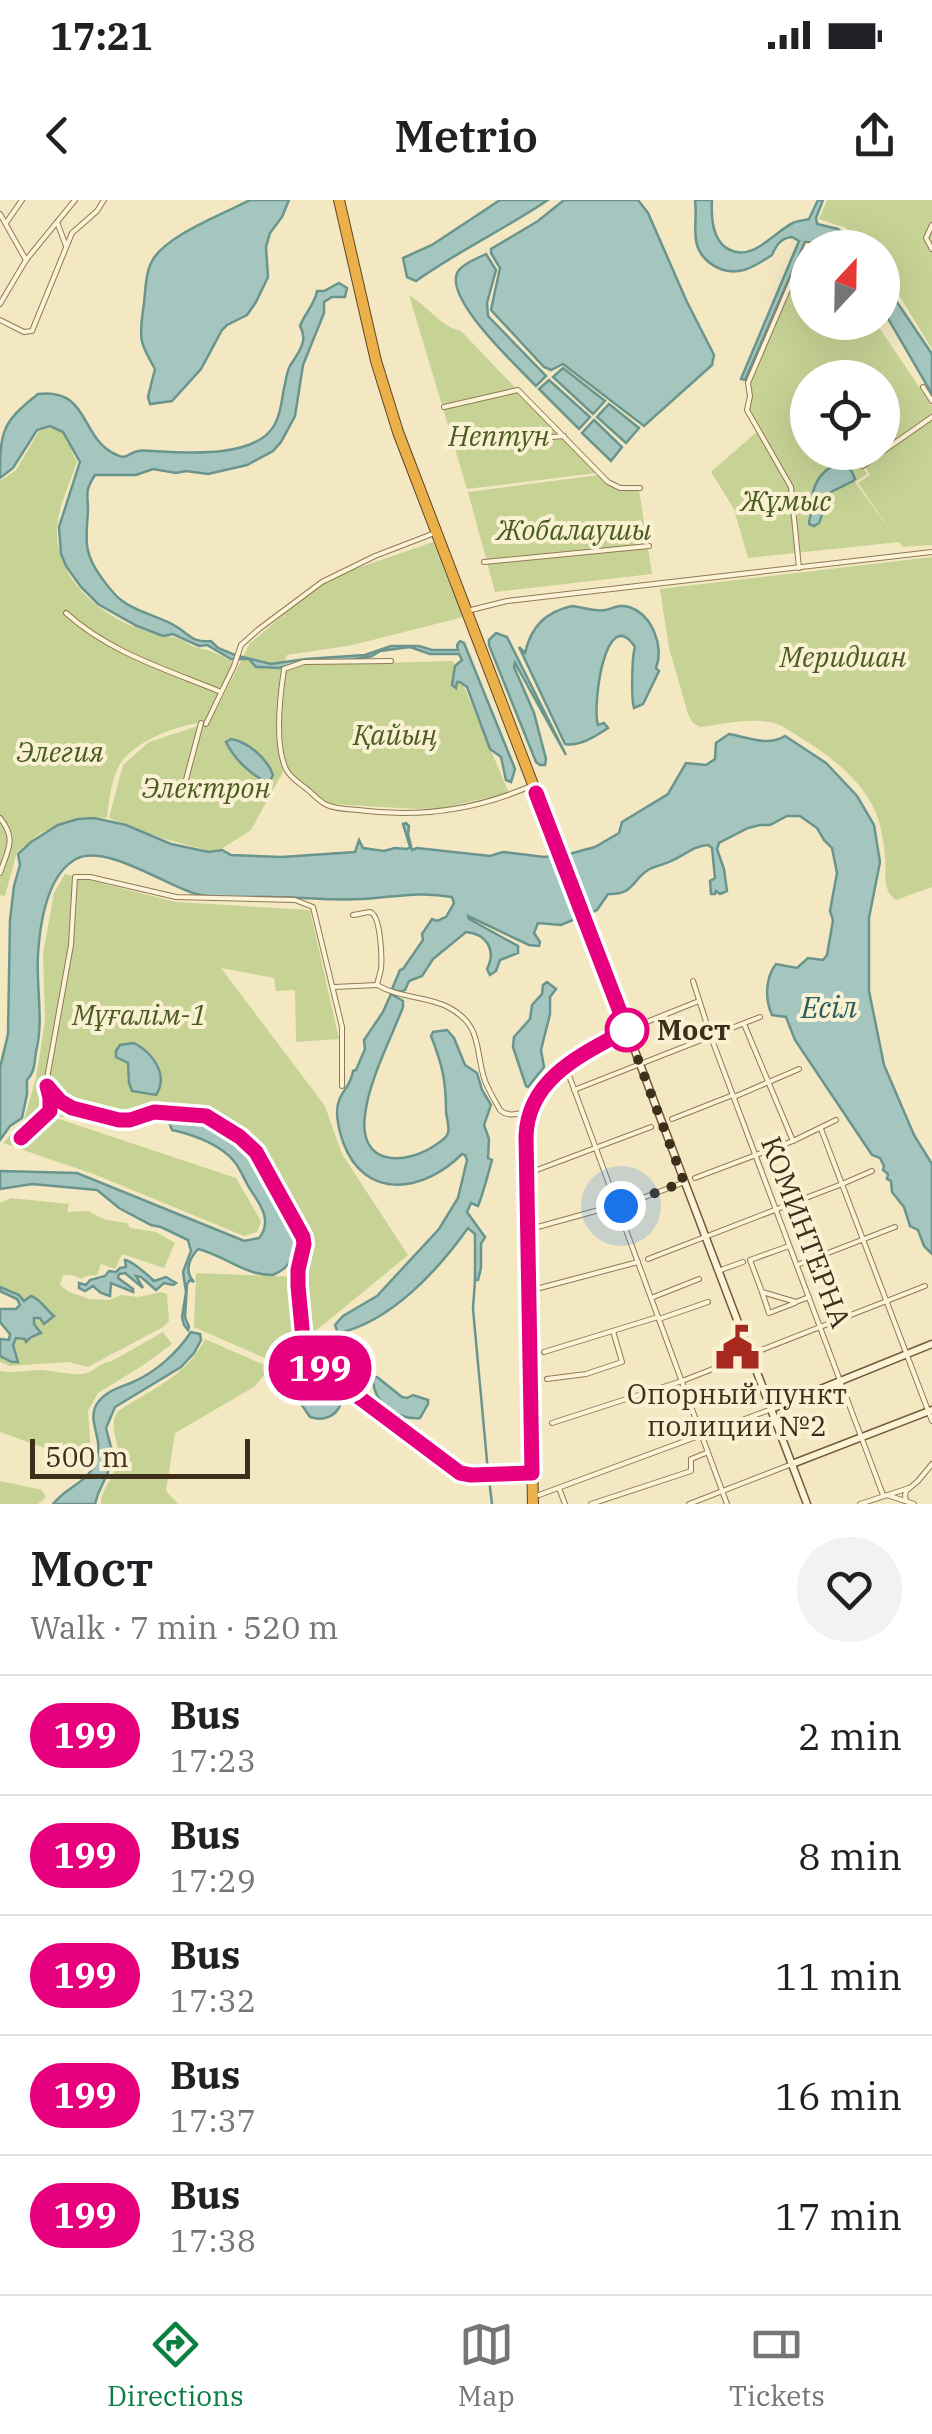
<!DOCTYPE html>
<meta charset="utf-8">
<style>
:root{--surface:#fff;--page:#f2f2f2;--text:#202124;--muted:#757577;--line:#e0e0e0;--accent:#0b8043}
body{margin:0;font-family:"IBM Plex Serif",serif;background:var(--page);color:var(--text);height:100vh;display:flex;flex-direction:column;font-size:38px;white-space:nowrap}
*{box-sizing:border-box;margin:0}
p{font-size:32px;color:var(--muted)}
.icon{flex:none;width:55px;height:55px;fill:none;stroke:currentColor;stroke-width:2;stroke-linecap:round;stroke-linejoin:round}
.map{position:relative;height:1304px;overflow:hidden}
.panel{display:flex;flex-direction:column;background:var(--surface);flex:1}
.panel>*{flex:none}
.badge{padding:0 20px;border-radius:32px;font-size:35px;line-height:65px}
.needle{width:65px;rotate:22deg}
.controls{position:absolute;left:790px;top:30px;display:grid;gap:20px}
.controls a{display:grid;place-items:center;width:110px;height:110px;border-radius:50%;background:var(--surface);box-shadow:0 10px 40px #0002;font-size:50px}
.scale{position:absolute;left:30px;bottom:25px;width:220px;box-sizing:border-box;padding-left:10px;border:5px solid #3e2f1d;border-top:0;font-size:28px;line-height:35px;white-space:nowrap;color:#3e2f1d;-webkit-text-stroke:8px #faf1d3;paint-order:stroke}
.you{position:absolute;width:50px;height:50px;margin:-25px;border:8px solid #fff;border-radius:50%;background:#1a73e8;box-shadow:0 0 0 15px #1a73e833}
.map>.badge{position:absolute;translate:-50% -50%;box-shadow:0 0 0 5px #fff}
.round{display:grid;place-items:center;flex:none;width:105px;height:105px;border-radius:52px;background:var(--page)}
.headline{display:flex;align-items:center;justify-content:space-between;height:170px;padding:0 30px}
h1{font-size:48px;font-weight:600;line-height:75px}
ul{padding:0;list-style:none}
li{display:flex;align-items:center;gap:30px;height:120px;padding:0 30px;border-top:2px solid var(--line)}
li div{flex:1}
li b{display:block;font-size:38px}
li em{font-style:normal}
li .badge{min-width:110px;font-weight:700;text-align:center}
.status{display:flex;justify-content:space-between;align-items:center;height:70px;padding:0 50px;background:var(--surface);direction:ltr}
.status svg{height:28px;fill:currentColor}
header{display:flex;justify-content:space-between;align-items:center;height:130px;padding:0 30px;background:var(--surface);font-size:45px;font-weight:600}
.tabs{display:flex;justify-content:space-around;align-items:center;height:140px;border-top:2px solid var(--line);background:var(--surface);font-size:28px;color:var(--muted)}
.tabs a{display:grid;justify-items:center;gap:5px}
.tabs .selected{color:var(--accent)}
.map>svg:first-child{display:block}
.green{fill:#c7d395;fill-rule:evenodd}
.water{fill:#a5c6be;stroke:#6a958e;stroke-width:2.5}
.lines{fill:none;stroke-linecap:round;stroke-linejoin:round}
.stream{stroke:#6a958e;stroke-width:2.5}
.street-casing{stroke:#907957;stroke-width:6}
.secondary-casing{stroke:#725a3a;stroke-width:9}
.highway-casing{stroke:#5d462b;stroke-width:12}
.street{stroke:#fdf4d7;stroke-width:4}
.secondary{stroke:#fdf4d7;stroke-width:6}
.highway{stroke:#ecb04a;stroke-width:10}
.line-casing{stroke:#fff;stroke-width:22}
.line{stroke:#e6007e;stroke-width:15}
.walk{stroke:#3e2f1d;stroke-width:10;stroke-dasharray:0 18}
.stop-dot{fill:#fff;stroke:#e6007e;stroke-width:5}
.labels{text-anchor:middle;stroke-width:8;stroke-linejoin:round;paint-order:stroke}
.park-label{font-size:28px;font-style:italic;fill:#4a5d21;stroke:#faf1d3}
.stop-label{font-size:28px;font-weight:bold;fill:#3e2f1d;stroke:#faf1d3;text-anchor:start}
.street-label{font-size:28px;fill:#3e2f1d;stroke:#faf1d3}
.poi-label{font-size:28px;fill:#3e2f1d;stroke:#faf1d3}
.water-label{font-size:30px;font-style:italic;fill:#2a5f60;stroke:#faf1d3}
</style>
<div class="status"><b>17:21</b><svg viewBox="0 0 49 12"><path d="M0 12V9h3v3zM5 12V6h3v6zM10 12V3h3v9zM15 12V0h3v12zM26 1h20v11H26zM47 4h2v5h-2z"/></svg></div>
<header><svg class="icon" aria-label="back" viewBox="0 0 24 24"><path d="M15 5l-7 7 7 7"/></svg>Metrio<svg class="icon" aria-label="share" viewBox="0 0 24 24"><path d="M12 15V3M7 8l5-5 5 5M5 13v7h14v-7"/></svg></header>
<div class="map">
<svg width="932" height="1304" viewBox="0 0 932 1304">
<rect width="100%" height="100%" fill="#f3e8c2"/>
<g class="green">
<path d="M827,0H932V149L883,69L882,48L869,47L846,28L819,19Z"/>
<path d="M808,48V122L876,123L932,206V345L903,347L899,342L748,358L734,309L711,272L761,228L749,210L752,194L751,182ZM808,178H882L883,252L865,266L870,275L858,283L892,333L855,282L867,274L862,266L881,253L808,252Z"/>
<path d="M409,95C428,106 441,127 461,131L597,273L467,289Z"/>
<path d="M50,228L63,232L77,262C70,283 58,307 57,329C55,376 97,414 140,429C152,434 165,435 177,438C184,440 190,446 198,448C213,451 218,454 233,462L205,522C180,524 134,541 120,564C111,580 109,600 107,618L83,617L40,633L17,652L5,696L0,695V281L16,270L39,231Z"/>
<path d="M599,275L616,288L639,290L652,374L495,392L468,292Z"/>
<path d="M433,342L463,417L353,445L287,455L280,474L276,526L283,572L251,630L221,649L210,651L161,638L109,618L123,565L149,542L210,522L250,443L326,379Z"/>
<path d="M932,357V687L896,700C881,689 887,674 885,657C884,647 883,636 880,626C872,587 830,555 798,536C789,531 780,523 770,522C748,518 722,524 700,527L693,523L688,514L669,448L660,389Z"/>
<path d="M453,461L509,593L441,608L417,609L329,604L289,571L283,551L281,525L286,471L304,465Z"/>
<path d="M65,674L176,702L310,710L339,839L296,842L295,790L276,791L274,778L221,768L325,906L342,954L408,1055L306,1139L300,1070L307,1045L305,1030L258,951L243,935L206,912L53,917L236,978L261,1021L257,1032L244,1036L96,975L3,943L24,920L36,878L45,821L43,754L54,693Z"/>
<path d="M11,998L69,1004L67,1012L88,1011L106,1020L127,1023L130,1028L156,1032L175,1043L164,1068L122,1054L115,1069L101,1064L97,1075L86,1076L82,1079L71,1075H63L60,1085L69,1092L90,1099L110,1100L121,1095L139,1097L161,1092L167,1094L169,1121L163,1127L88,1167L68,1162L10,1166L0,1162V1156L12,1162H18L13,1145L16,1138L25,1139L40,1129L34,1124V1118H40L44,1123L54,1116L46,1109L41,1100L23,1101L19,1095L0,1087V1003Z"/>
<path d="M196,1073L296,1077L303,1162L276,1163L194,1127Z"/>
<path d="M163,1132L172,1144L142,1166L98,1193L88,1211L91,1252L89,1258L84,1262L0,1232V1171C14,1174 27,1170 41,1170C55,1171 70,1175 82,1174C94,1173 100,1162 112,1161Z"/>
<path d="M205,1139L271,1168L254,1187L175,1233L166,1291L178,1304H101C101,1287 117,1275 118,1259C120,1241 108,1229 117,1212C152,1188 185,1178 205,1139Z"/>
<path d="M0,1281L42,1290L46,1297L38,1304H0Z"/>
</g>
<g class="water">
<path d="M250,0H289L282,17L270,33L266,47L268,77L256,102L247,115L227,125L222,130L201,169L172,201L150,204L148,197L155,169C140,143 139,140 143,110C146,95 144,77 151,63C163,36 224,14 250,0Z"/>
<path d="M500,0H548C505,29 458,51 416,81L407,77L403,58L432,45Z"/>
<path d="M564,0H638L648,13L687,102L714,155L712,165L644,226L563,164L551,170L544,167L491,110L500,68L491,53V49L538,21Z"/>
<path d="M695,0H712C711,17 712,42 730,50C754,61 774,32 793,23C796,21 806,20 809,19L818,0H823L816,18L817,24L838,29L860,47H837L822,43L805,42L745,180L741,179L799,41L792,37C780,38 776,46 772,55C763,61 754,67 744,70C722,76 699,61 696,40C694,27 697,13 695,0Z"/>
<path d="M486,54L496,70L487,103L488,116L546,176L536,186C519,168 439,95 459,70C464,63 478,58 486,54Z"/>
<path d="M882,80L932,154V194L883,110Z"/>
<path d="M339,83L347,88L345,97H332L324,102V113L303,165L295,216L281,242L273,251L247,265L208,274L186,271L176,273L153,269L136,275H95C84,292 88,294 88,311C86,340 83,352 101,377C107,385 113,394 121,400C137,413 160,416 177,427C190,435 193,443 211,441L218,448L235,455L271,464L306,459L365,455L391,446H419L432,450H458L457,445L460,441L464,443L515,569L511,582L506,580L501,557L490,549L467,487L460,482H457L456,488L452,485L455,466L462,460L459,454H430L410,447L380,451L372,456L345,461H307L279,468L259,467H256L249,459H231L207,445L199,446L173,434L163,436L137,426L98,404L81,387L66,366L61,354L59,327L80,262L63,232L50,226L37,230L13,268L0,278C0,232 1,223 38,194C91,188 79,239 117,255C127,260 128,253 138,251C141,250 149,251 153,251C185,253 257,259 275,224C281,213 282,199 284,188C286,182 286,173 290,166C298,153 309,141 300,126C305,113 315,104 317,91H324Z"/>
<path d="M563,168L605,201L593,214L553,177Z"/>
<path d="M549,180L590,217L579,229L539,189Z"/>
<path d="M609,204L639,228L626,243L597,217Z"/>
<path d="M594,220L622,247L611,261L582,233Z"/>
<path d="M837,264L851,270L855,279L853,281L831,292L821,303L822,315L819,323L814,326L809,324C809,318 812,313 813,307C813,304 811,301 812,298C814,282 823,270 837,264Z"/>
<path d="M572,406C582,407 595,412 605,410C614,408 619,404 629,407C653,415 664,447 656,468L659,471L643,504L634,508C631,498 632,456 635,447C605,402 592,507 598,525L604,523L608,528C596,536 579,547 565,544L519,447L525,453C531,427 545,412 572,406Z"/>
<path d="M496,433L507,437L566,555L515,463L514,467L534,513L546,559L545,565H540L536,562L489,445V440Z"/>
<path d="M729,534C747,537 768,547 785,536L826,563L857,596L874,625L880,662L869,718V791L884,865L914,935L932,964V1054L924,1046L918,1030L910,1026L904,1007L892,992L891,981L887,979L888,974L883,970L884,966L880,958L872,955L795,840L786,817L772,815C765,800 765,778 776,764L797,768L808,758L823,760L827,755L833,720L830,711L837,673L832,648L824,640L817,628L800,616H787L770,625H760L748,628L719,643L717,649L724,669L727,691L720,694L716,691L715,694H711L710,681L715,678L712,648L708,645C693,646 685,655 671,661C664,665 654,666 648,670C632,680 634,695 608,694L597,710L561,725L538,723L534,733L540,742L539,746L529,745L468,716L469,719L518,746V753L500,760L496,771L490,775L487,769C497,749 486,734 466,732L433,759L422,776L409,781L405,790L400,792L392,789L400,770L403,769L423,740L422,734L432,719L437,721L446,717L454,703L452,697C419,691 395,697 362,699C332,701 302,697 272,697C247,696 219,700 196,694C167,686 105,643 76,659C47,675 40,724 38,754C36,788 44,820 36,852C34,864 35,872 27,880V894L22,918L10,926L0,940V868L8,834L10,720L14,686L20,665L18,654L31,642L58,625L78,619L94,618L126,625L171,644L209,652L222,650L231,655L282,657L355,652L359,640L363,648L384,651L395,648L407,649L410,647L403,624L406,623L409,626L408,634L412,650L417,648L490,656L503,652L544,657L569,654L595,647L619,633L622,622L668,594L686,563L706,565L715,559L716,543Z"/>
<path d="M231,539C248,542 267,558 273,575L269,583C252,576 234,559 226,542Z"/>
<path d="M547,782L556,789L550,797V814L541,850L544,867L528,887L526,886L513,847L514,837L530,819L532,805L542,794L543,785Z"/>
<path d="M391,794L403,801V807C390,841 369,880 365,915C358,967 406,966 437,944C442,940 446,939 448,933C450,926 446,917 446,910C446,880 442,864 431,836L433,832L447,830L454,838L465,865L477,873L482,890L491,905L484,925L489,939L488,958L492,960C488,974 484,991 478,1006L471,1003L467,1012L485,1037L481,1044V1068L478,1080H475V1034L468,1028C438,1070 391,1122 338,1133L335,1125L343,1116L377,1096L439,1029L458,998L467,960L465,955L462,954C424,992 365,1002 343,942C340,933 337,922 337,912C337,893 351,888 353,871L356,870L365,849L364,840L383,812Z"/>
<path d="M134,843C153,853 169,875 156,895L132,891L129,883L128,863L116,857V851L120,845Z"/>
<path d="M177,917C205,918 239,940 257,962C265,971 272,984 278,995C292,1021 311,1058 273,1075C243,1075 226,1056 198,1049C189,1059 184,1071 194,1082L190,1080L187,1084L185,1117L189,1127L188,1130L184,1125L182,1117L186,1092L183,1072L191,1051L188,1040L161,1027L151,1025L119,1008L97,990L32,984L0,989V971L77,973L237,1038L244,1041L259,1038C273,1021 260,1004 250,989C241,974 238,961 223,951C208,940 190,934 172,930L169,922Z"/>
<path d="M125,1060C132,1061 148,1075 154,1081L166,1077L176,1083L173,1085L164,1083L156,1090L141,1077L136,1076L143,1088L125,1073L119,1074L118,1078L133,1089V1092L111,1083L110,1096L101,1093L93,1086L85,1091L79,1088V1083L86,1085L90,1080L105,1076L109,1071L116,1072L120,1068L126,1067Z"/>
<path d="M0,1087L19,1095L24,1101L31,1096C42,1100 45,1109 54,1116L44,1124L40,1118H34V1124L41,1133L31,1137L26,1142L25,1139L16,1138L13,1145L18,1162H12L0,1156V1139L9,1140L10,1134L0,1122V1109H16L20,1105L17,1099L0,1091Z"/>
<path d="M191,1132L200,1134L201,1140L194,1153L181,1167L115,1207L106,1228L114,1259L98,1294L95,1304H53C69,1284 93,1282 98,1254C102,1236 85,1218 99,1201C108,1190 121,1187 133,1182C156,1172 177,1153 191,1132Z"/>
<path d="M377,1177L402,1197L407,1198L413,1195L428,1200V1204L420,1218C396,1220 373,1202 373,1178Z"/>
<path d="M305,1190L336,1193L341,1203C336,1218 322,1221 310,1217L301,1204L302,1193Z"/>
</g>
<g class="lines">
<g class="stream">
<path d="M475,1080L473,1109L488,1272"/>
<path d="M489,1279L492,1304"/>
</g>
<defs>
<g id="street">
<path d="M0,14L26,60"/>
<path d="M57,22L66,46"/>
<path d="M6,23L22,0"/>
<path d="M932,25L926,38L932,49"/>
<path d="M0,104L26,60L75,0"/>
<path d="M0,120L24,132L32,131L72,33L97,11L104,0"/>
<path d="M923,187L932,201"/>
<path d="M444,207L518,190L608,282L620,288H640"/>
<path d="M454,245L564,236"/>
<path d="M882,252L932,217"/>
<path d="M863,266L882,252"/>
<path d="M484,362L649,346"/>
<path d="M799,368L791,287L747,210L750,196L748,183L807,45L835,48"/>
<path d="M471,410L507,401L932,352"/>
<path d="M66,413C110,453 168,470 221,492"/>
<path d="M391,461L304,462L284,469C280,496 274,544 286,569C290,578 301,584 308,590C314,595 320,602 327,605C335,609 348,609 358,610C418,618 477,610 533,585"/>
<path d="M206,524L234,466L241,445L259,429L322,382L375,356L432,334"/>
<path d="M183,591L201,523"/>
<path d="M0,618C17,639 8,649 0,673"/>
<path d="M353,715C354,715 369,712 370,712C381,715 382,758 381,769C380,774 378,780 377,785C400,798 424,796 446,806C484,825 474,849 485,881C489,891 495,901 500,910C508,918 520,913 530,911"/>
<path d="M693,781L711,837L883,1295"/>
<path d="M334,787L377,785"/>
<path d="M744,824L793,941"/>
<path d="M629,829L699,801"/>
<path d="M567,870L727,1304"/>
<path d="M342,886V827L313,707L295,700L176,697L90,677H75L71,745L46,884L59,901L71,908L119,920H129L155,913L206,916L240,937L256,952L303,1037L297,1070L298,1086L304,1149L312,1162L459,1273L471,1275L528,1273"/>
<path d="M574,890L760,817"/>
<path d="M734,897L799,869"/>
<path d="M672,919L733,895"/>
<path d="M821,929L932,1221"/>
<path d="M21,939L40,918L50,911L48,890"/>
<path d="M534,971L651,927"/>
<path d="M695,978L793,941L836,920"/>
<path d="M534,1028L617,1005L621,1006L685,982"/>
<path d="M789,1046L750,1060L762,1092L796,1102L809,1097"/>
<path d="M648,1059L842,984L872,971"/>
<path d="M797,1065L895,1027"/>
<path d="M718,1071L743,1062"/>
<path d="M536,1089L638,1062"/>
<path d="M762,1092L769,1113L795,1103"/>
<path d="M651,1098L699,1079"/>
<path d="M659,1119L708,1102"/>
<path d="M544,1152L658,1117"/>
<path d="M547,1179L586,1174L622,1162L613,1131"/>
<path d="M552,1223L682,1181L925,1086"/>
<path d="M559,1288L565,1304"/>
<path d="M539,1295L769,1210"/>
<path d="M887,1295L914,1304"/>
<path d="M906,1301L905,1296L906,1291L918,1281L932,1264"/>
<path d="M591,1304L691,1271V1259L706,1253"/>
<path d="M689,1304L792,1264"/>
<path d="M860,1304L909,1288"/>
</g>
<g id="secondary">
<path d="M627,830L807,1304"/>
<path d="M771,1209L932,1144"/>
<path d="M792,1264L932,1210"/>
</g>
<path id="highway" d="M339,0L376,161L398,232L627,830C582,855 529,877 526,936L533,1304"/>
</defs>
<use href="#street" class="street-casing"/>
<use href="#secondary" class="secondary-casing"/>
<use href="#highway" class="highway-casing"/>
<use href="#street" class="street"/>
<use href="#secondary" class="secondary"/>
<use href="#highway" class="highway"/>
</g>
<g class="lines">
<defs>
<path id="line" d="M21,938L50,911V898L47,886L60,901L72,908L119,920H130L154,912L206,916L240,937L256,952L303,1037L304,1044L298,1070V1086L304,1149L312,1162L460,1273L471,1275L532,1273L526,936C528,878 583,854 627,830L536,593"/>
</defs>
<use href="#line" class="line-casing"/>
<use href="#line" class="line"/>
<path class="walk" d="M621,1006L684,982L627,830"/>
</g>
<defs>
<symbol id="civic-bare" viewBox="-9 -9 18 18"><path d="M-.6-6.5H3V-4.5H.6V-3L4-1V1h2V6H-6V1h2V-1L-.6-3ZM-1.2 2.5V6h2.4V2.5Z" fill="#a6281f" stroke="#faf1d3" stroke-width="2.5" paint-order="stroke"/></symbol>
</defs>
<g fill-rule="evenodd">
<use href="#civic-bare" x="706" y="1116" width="63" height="63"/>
</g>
<circle class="stop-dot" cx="627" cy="830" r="20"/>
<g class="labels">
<g class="park-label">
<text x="499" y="246">Нептун</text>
<text x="786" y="311">Жұмыс</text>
<text x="574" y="340">Жобалаушы</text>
<text x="843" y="467">Меридиан</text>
<text x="395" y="545">Қайың</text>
<text x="60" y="562">Элегия</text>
<text x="206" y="598">Электрон</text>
<text x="139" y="825">Мұғалім-1</text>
</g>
<g class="stop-label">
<text x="657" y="840">Мост</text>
</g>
<g class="street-label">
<text transform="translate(806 1032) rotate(69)" y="10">КОМИНТЕРНА</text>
</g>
<g class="poi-label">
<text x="737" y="1204">Опорный пункт<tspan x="737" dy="32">полиции №2</tspan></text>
</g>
<g class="water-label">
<text x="829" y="818">Есіл</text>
</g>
</g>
</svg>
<div class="controls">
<a><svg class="needle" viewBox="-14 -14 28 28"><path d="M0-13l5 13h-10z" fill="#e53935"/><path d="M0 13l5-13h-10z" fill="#757577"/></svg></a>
<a><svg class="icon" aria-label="locate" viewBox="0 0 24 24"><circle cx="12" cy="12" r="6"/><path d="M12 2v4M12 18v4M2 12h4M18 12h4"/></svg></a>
</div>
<div class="scale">500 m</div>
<div class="you" style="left:621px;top:1006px"></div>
<b class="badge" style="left:320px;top:1168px;background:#e6007e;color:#fff">199</b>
</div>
<section class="panel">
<div class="headline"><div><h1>Мост</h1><p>Walk · 7 min · 520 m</p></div><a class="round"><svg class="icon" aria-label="heart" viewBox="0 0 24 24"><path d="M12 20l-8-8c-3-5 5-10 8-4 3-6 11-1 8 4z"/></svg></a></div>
<ul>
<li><span class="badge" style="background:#e6007e;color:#fff">199</span><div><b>Bus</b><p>17:23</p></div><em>2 min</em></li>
<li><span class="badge" style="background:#e6007e;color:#fff">199</span><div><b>Bus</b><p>17:29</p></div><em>8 min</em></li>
<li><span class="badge" style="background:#e6007e;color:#fff">199</span><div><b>Bus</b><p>17:32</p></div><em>11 min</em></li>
<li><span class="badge" style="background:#e6007e;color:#fff">199</span><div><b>Bus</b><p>17:37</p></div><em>16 min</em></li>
<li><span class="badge" style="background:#e6007e;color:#fff">199</span><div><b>Bus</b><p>17:38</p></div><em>17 min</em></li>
</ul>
</section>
<nav class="tabs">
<a class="selected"><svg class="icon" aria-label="directions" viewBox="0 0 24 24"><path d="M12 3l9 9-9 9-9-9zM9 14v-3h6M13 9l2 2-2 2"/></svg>Directions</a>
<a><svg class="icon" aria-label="map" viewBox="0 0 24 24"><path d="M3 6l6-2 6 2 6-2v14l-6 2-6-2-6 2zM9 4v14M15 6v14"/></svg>Map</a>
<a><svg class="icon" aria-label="tickets" viewBox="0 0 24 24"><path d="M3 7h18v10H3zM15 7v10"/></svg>Tickets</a>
</nav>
